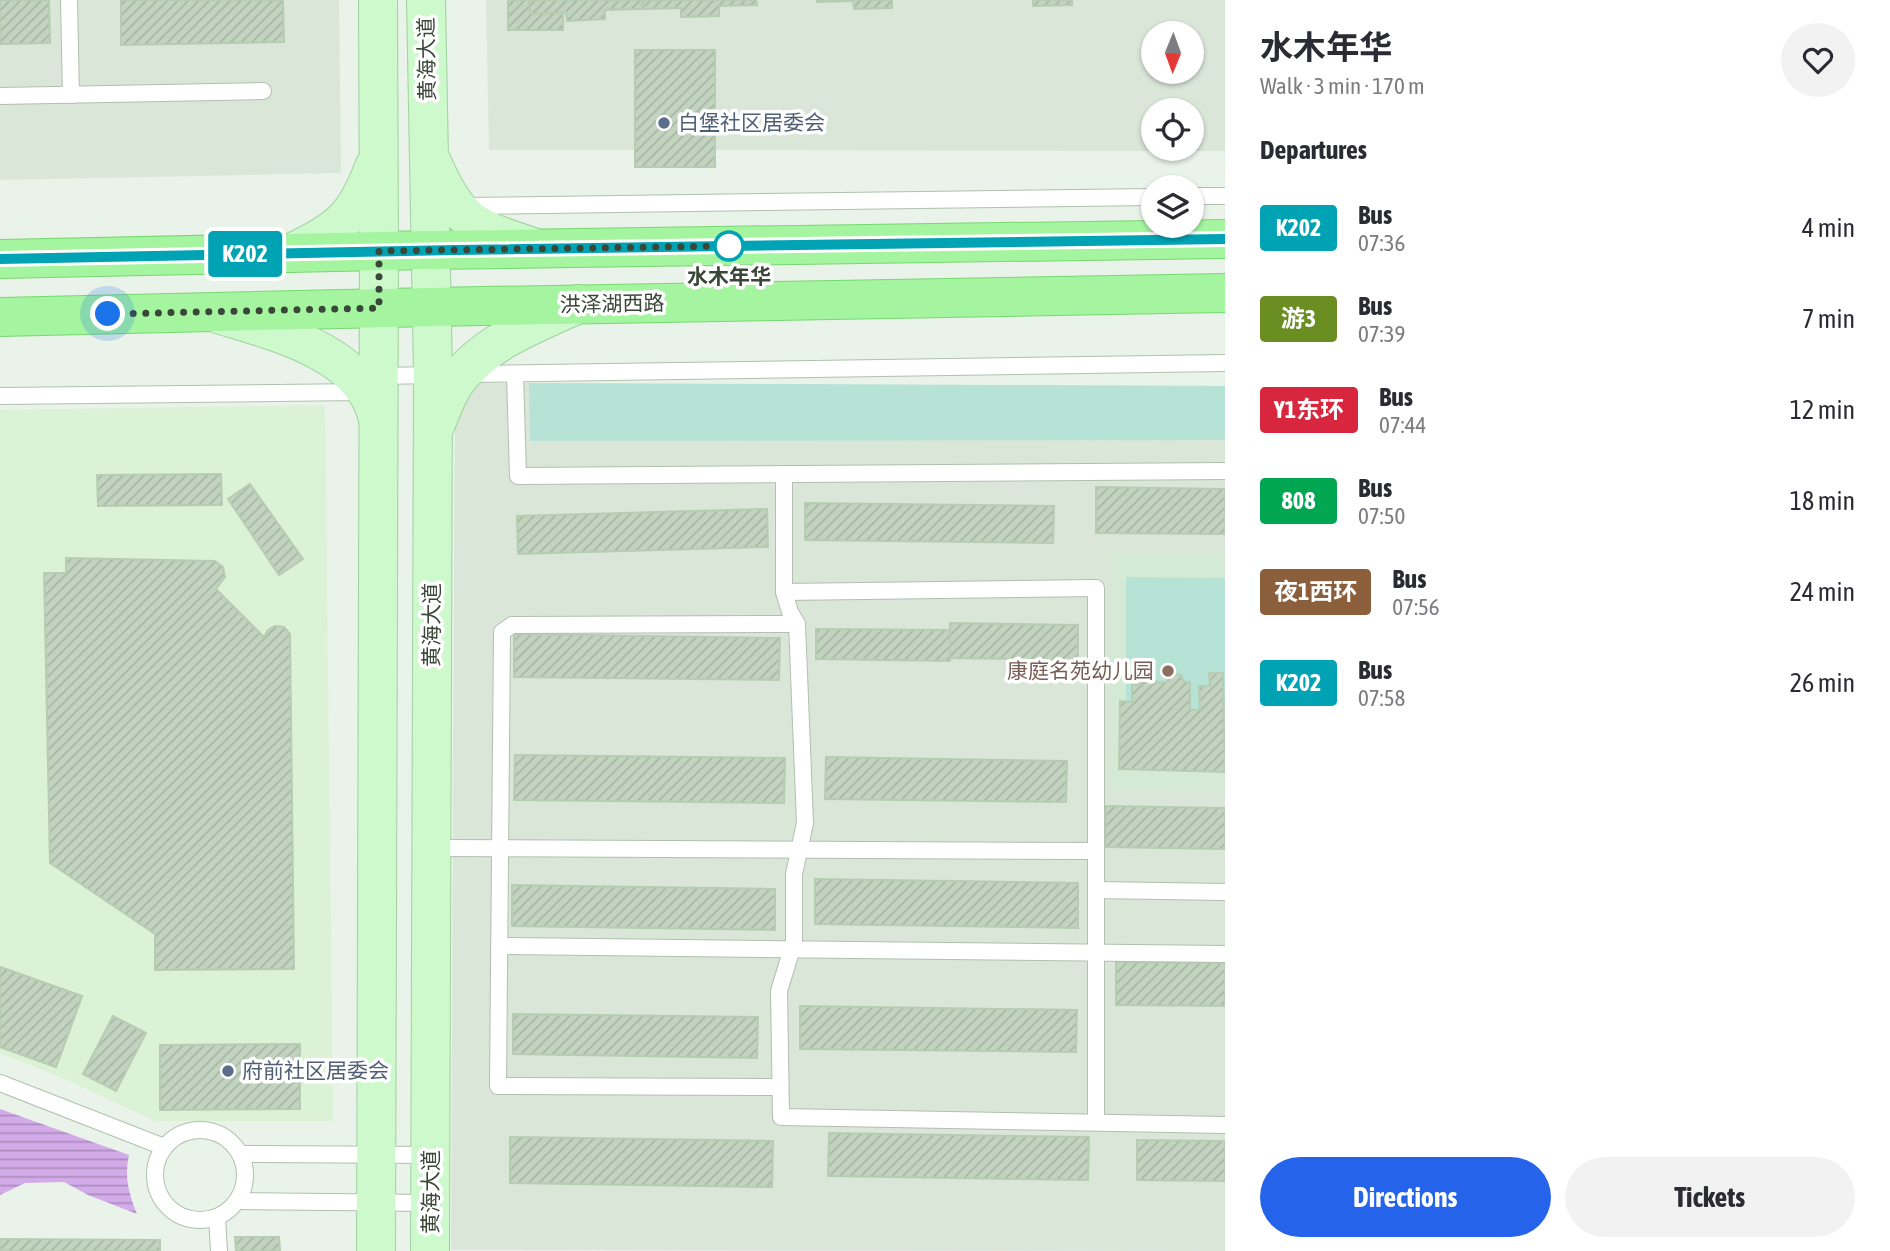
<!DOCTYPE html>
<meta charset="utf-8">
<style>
:root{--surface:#fff;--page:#f2f2f3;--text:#2b2b33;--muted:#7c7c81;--accent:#2563eb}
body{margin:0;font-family:"Asap Condensed","Noto Sans SC",sans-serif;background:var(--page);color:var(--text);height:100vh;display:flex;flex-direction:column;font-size:26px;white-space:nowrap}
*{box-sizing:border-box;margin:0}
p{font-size:23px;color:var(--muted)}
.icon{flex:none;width:38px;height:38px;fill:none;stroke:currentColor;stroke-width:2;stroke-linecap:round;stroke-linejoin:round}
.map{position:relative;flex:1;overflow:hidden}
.details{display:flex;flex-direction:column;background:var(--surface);width:665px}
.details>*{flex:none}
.badge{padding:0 14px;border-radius:5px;font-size:24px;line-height:46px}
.needle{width:46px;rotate:181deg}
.buttons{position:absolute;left:1141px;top:21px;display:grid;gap:14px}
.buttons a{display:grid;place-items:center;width:63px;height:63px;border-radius:50%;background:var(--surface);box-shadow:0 2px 5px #0004;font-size:35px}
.you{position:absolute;width:35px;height:35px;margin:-18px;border:5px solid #fff;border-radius:50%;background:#1a73e8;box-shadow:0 0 0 10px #1a73e833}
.map>.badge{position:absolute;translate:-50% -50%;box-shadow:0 0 0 4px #fff}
h2{padding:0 35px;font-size:26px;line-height:63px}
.round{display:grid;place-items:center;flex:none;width:74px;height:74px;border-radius:37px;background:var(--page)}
.overview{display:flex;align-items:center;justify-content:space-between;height:119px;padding:0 35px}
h1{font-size:33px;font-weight:700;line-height:52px}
.primary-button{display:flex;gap:14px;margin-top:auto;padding:14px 35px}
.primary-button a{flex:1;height:80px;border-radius:42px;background:var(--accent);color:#fff;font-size:28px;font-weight:700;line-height:80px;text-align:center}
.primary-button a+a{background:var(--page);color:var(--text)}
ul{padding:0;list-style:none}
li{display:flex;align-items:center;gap:21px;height:91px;padding:0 35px}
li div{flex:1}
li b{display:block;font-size:26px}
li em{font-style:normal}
li .badge{min-width:77px;font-weight:700;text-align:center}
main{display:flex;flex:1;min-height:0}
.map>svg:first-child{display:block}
.residential{fill:#d9e6d8;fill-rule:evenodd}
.commercial{fill:#dbf2d6}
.education{fill:#d5ead4}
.park{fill:#b6e3d5}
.water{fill:url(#water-rules)}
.building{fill:url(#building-hatch);stroke:#b7cdb3;stroke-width:2}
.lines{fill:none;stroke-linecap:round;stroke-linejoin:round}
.lane-casing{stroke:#b1c0af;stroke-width:18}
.secondary-casing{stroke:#a0d19f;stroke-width:40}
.primary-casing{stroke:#78d872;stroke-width:40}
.lane{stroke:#fff;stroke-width:16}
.secondary{stroke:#cdf9cc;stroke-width:38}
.primary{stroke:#a4f4a0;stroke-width:38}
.line-casing{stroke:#fff;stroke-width:16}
.line{stroke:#00a3b4;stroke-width:10}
.walk{stroke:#3a4638;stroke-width:7;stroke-dasharray:0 12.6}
.service-dot{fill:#5c6f8a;stroke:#fff;stroke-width:2.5}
.stop-dot{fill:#fff;stroke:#00a3b4;stroke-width:3.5}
.education-dot{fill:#8d6e63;stroke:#fff;stroke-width:2.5}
.labels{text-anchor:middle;stroke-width:7;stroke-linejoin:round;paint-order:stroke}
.street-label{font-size:21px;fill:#3a4638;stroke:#fff}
.service-label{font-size:21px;fill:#4e5e75;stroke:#fff;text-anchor:start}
.stop-label{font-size:21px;font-weight:bold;fill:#3a4638;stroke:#fff}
.education-label{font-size:21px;fill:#785e54;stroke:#fff;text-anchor:end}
</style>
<main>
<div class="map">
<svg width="1225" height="1251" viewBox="0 0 1225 1251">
<defs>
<pattern id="water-rules" width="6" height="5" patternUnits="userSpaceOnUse" patternTransform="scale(1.75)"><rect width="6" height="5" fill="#d3abe9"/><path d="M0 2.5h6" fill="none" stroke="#ac8dbe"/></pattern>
<pattern id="building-hatch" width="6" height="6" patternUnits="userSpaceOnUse" patternTransform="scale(1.75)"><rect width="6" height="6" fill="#c2d3bf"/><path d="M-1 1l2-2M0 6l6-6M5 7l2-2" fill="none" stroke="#a7b6a5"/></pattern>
</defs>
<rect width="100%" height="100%" fill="#eaf3e9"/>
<g class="residential">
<path d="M0,0H339L341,173L0,180Z"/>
<path d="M486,0H1225V151L489,150ZM1153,33H1192V72H1153ZM1153,110H1192V149H1153Z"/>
<path d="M455,383L1225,386V1251L451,1250Z"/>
</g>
<path class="commercial" d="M325,405L333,1121H155L65,1079L0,1053V410Z"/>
<path class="education" d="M1111,553H1225V791L1111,789Z"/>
<g class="park">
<path d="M529,383L1225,386V440L530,441Z"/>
<path d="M1126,577L1225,578V711H1126Z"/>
</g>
<path class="water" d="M0,1109L129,1155C124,1177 129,1194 137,1214L88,1195L64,1182L25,1183L0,1195Z"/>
<g class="building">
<path d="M0,0H49L50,43L0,44Z"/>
<path d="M121,0H283L284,42L121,45Z"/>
<rect x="508" y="0" width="55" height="30"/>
<path d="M529,0H642V9L605,10V19L567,21L566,12L530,14Z"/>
<path d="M644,0H756L757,5L719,6V16L681,17V8L644,9Z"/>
<path d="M817,0H892V8L854,9L853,1L817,2Z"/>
<path d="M1033,0H1072V5L1033,6Z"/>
<rect x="635" y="50" width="80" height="117"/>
<path d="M221,474L222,505L98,506L97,475Z"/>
<path d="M250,484L303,559L279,575L228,499Z"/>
<path d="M1096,487L1225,489V534L1096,533Z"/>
<path d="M805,503L1054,506L1053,543L805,540Z"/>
<path d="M767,509L768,547L518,554L517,516Z"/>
<path d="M66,558L215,561L223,567L225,577L216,589L264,637L268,630L275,626L284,627L290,634L294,969L155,970V934L50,863L44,573H66Z"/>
<path d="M950,623L1078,625V660L950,658Z"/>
<path d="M816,629L950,630V661L816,659Z"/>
<path d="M514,634L780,638L779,680L514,677Z"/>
<path d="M1145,673L1151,674L1158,683L1167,682V676L1175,674L1181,675L1184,682H1190V710H1200L1199,686H1210L1209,673H1223L1225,772L1119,769L1120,701L1132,702V685H1139V676Z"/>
<path d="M515,755L785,758L784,803L514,800Z"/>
<path d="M826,757L1067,761L1066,802L825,799Z"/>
<path d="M1106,806L1225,808V849L1105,847Z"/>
<path d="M815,879L1078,883V928L815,924Z"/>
<path d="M512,885L775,889V930L512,926Z"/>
<path d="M1116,962L1225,963V1006L1116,1005Z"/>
<path d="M0,967L82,996L56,1067L0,1047Z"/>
<path d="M0,967L82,996L56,1067L0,1047Z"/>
<path d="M800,1006L1077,1010L1076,1052L800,1049Z"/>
<path d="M513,1014L758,1017L757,1058L513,1054Z"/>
<path d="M113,1016L146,1033L116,1091L83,1074Z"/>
<path d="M300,1044V1109L160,1110V1045Z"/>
<path d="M829,1133L1089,1137L1088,1180L828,1176Z"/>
<path d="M510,1137L773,1141L772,1187L510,1183Z"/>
<path d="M1137,1140L1225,1141V1181L1137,1180Z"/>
<path d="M235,1237H279L280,1251H236Z"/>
<path d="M0,1239L160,1240V1251H0Z"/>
</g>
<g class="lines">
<defs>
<g id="lane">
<path d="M69,0L71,95"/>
<path d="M0,96L263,91"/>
<path d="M1192,196H1225"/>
<path d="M463,206L1153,197"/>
<path d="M468,374L1225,363"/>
<path d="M515,374L518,476L1225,471"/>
<path d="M379,376L435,375"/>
<path d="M0,396L362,392"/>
<path d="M784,474V592L790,612L797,624L805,823L794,874V942L779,991L781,1117L1225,1125"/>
<path d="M784,592L1096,588V1122"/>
<path d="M432,848L1096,851"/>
<path d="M1096,890L1225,892"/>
<path d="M499,946L1225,954"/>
<path d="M0,1083L164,1147"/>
<path d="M780,1087L498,1086L502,632L512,625L797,624"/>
<circle cx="200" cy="1175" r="45"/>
<path d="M241,1154L431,1155"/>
<path d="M239,1201L431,1203"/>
<path d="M217,1217L219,1251"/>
</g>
<g id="secondary">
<path d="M426,0L433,375L430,1251"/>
<path d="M432,162C459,223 472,227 533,247"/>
<path d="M291,253C340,230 355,218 374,167"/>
<path d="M218,314C273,331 362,352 377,416"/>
<path d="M436,424C443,406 449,389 461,375C490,340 537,323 578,304"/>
<path d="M376,1251L379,251L378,0"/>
</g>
<g id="primary">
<path d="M0,259L429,250L1225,239"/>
<path d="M0,317L431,307L1225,293"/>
</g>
</defs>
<use href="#lane" class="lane-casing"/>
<use href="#secondary" class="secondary-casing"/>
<use href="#primary" class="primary-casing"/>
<use href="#lane" class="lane"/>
<use href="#secondary" class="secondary"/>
<use href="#primary" class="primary"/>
</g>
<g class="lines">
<defs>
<path id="line" d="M0,259L456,250L1225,239"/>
</defs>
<use href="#line" class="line-casing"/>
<use href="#line" class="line"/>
<path class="walk" d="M108,314L379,308V251L729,246"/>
</g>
<g class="service-dot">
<circle cx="664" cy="123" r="7"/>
<circle cx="228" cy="1071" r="7"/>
</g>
<circle class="stop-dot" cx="729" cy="246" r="14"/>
<circle class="education-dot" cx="1168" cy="671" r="7"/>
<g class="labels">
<g class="street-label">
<text transform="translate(427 59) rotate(-91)" y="7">黄海大道</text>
<text transform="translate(612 304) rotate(-1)" y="7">洪泽湖西路</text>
<text transform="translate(432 625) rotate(-90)" y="7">黄海大道</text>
<text transform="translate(431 1192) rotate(-90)" y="7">黄海大道</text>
</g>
<g class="service-label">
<text x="678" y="130">白堡社区居委会</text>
<text x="242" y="1078">府前社区居委会</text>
</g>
<g class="stop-label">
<text x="729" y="284">水木年华</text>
</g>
<g class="education-label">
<text x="1154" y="678">康庭名苑幼儿园</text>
</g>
</g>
</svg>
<div class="buttons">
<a><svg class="needle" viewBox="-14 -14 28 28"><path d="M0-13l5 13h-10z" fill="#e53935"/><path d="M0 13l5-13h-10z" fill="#7c7c81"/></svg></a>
<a><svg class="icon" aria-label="locate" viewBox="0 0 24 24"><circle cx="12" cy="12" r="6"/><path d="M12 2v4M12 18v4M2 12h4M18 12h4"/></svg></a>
<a><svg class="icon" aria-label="layers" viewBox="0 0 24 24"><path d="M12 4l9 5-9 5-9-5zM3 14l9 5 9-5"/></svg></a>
</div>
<div class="you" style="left:108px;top:314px"></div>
<b class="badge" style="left:245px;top:254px;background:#00a3b4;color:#fff">K202</b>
</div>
<section class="details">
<div class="overview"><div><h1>水木年华</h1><p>Walk · 3 min · 170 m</p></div><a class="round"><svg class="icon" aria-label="heart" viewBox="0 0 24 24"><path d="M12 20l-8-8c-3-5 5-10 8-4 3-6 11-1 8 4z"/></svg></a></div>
<h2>Departures</h2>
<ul>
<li><span class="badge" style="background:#00a3b4;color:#fff">K202</span><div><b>Bus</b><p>07:36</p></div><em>4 min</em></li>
<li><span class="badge" style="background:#6b8e23;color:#fff">游3</span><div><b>Bus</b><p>07:39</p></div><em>7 min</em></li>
<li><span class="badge" style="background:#d7263d;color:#fff">Y1东环</span><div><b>Bus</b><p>07:44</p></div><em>12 min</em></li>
<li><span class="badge" style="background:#00a651;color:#fff">808</span><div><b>Bus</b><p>07:50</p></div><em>18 min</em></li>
<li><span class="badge" style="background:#8b5e3c;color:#fff">夜1西环</span><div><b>Bus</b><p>07:56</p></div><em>24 min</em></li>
<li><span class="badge" style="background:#00a3b4;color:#fff">K202</span><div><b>Bus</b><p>07:58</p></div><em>26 min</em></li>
</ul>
<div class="primary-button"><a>Directions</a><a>Tickets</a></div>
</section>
</main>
